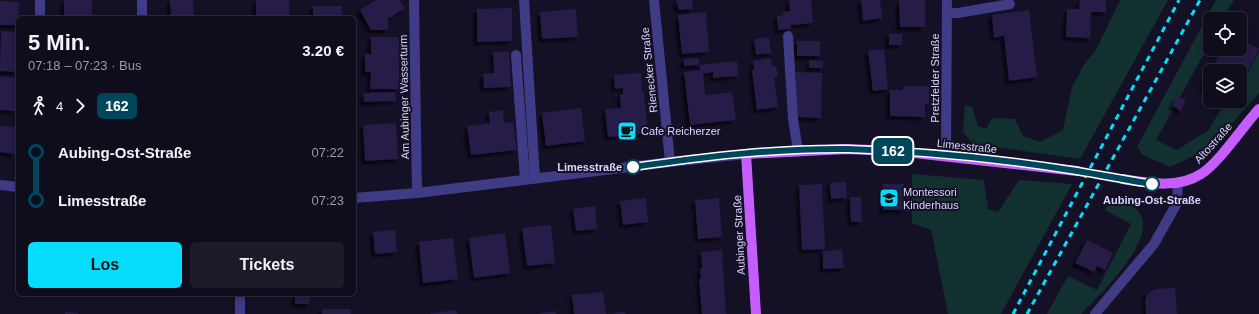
<!DOCTYPE html>
<html lang="de">
<meta charset="utf-8">
<style>
:root{--surface:#0f0c1c;--page:#1d1a29;--text:#f1f3f6;--muted:#9b9ba3;--line:#2f2c3b;--accent:#05ddfb}
body{margin:0;font-family:Arial,sans-serif;background:var(--page);color:var(--text);height:100vh;display:flex;flex-direction:column;font-size:15px;white-space:nowrap}
*{box-sizing:border-box;margin:0}
p{font-size:13px;color:var(--muted)}
.icon{flex:none;width:22px;height:22px;fill:none;stroke:currentColor;stroke-width:2;stroke-linecap:round;stroke-linejoin:round}
.map{position:relative;flex:1;overflow:hidden}
.side{position:absolute;left:16px;top:16px;width:340px;height:280px;display:flex;flex-direction:column;background:var(--surface);border-radius:6px;box-shadow:0 2px 10px #0003,0 0 0 1px var(--line)}
.side>*{flex:none}
.badge{padding:0 8px;border-radius:6px;font-size:14px;line-height:26px}
.tools{position:absolute;left:1203px;top:12px;display:grid;gap:8px}
.tools a{display:grid;place-items:center;width:44px;height:44px;border-radius:6px;background:var(--surface);box-shadow:0 2px 10px #0003,0 0 0 1px var(--line);font-size:20px}
.map>.badge{position:absolute;translate:-50% -50%;box-shadow:0 0 0 2px #fff}
.legs{display:flex;align-items:center;gap:6px;height:44px;padding:0 12px;font-size:13px}
.legs p{margin-inline-start:auto}
.headline{display:flex;align-items:center;justify-content:space-between;height:68px;padding:0 12px}
h1{font-size:22px;font-weight:700;line-height:30px}
.action{display:flex;gap:8px;margin-top:auto;padding:8px 12px}
.action a{flex:1;height:46px;border-radius:6px;background:var(--accent);color:#111;font-size:16px;font-weight:700;line-height:46px;text-align:center}
.action a+a{background:var(--page);color:var(--text)}
ul{padding:0 12px;list-style:none}
li{display:flex;align-items:center;gap:14px;height:48px;font-size:15px}
li i{display:grid;place-items:center;width:6px;height:100%;margin:0 5px;background:currentColor}
li i::after{content:'';width:10px;height:10px;margin:-5px;border:3px solid;border-radius:50%;background:var(--surface)}
li p{margin-inline-start:auto}
li:first-child i{background:linear-gradient(#0000 50%,currentColor 0)}
li:last-child i{background:linear-gradient(currentColor 50%,#0000 0)}
.map>svg:first-child{display:block}
.green{fill:#133030}
.building{fill:#261c47;filter:url(#shadow)}
.lines{fill:none;stroke-linecap:round;stroke-linejoin:round}
.major-tunnel{stroke:#322e46;stroke-width:10;stroke-dasharray:10 5;stroke-linecap:butt}
.minor{stroke:#403b85;stroke-width:10}
.major{stroke:#c55efd;stroke-width:10}
.rail{stroke:#05ddfb;stroke-width:3;stroke-dasharray:6 5;stroke-linecap:butt}
.line-1-casing{stroke:#fff;stroke-width:9}
.line-1{stroke:#00465a;stroke-width:6}
.stop-1-dot{fill:#fff;stroke:#00465a;stroke-width:2}
.labels{text-anchor:middle;stroke-width:4;stroke-linejoin:round;paint-order:stroke}
.street-label{font-size:11px;fill:#dbd6fe;stroke:#141026}
.poi-label{font-size:11px;fill:#dbd6fe;stroke:#141026;text-anchor:start}
.stop-label{font-size:11px;font-weight:bold;fill:#dbd6fe;stroke:#141026;text-anchor:end}
</style>
<div class="map">
<svg width="1259" height="314" viewBox="0 0 1259 314">
<defs>
<filter id="shadow"><feDropShadow dx="-3.5" dy="3.5" stdDeviation="1" flood-color="#0009"/></filter>
</defs>
<rect width="100%" height="100%" fill="#141026"/>
<g class="green">
<path d="M1120,0H1168L1080,159L973,144L963,132L965,105L972,107L978,126L986,129L992,118L1015,119L1023,136L1040,142L1063,130L1072,87L1084,65L1097,48Z"/>
<path d="M1216,0H1234L1223,19H1210V43L1156,140L1177,150L1209,130L1225,101L1231,102L1240,101V86L1259,52V93L1209,149L1170,167L1143,155L1137,147Z"/>
<path d="M912,174L984,180L988,209L998,212L1019,180L1072,184L1001,314H948L931,230L912,223Z"/>
<path d="M1112,198C1121,201 1131,203 1137,210C1163,235 1098,297 1081,314H1047L1068,276L1097,290L1131,224L1105,210Z"/>
</g>
<g class="building">
<rect x="64" y="0" width="28" height="18"/>
<path d="M170,0H193L194,18H171Z"/>
<rect x="256" y="0" width="33" height="18"/>
<path d="M376,0H400L405,8L388,19V30H371L360,10Z"/>
<path d="M676,0H692L693,9L679,10Z"/>
<path d="M789,0H811L813,23L791,25V29L778,30L777,16L783,15V12L790,11Z"/>
<path d="M861,0H880L882,18L863,21Z"/>
<path d="M899,0H925V27H900Z"/>
<path d="M1080,0H1106V12H1091L1090,38L1066,37L1067,9H1079Z"/>
<path d="M0,1L19,2L18,25H0Z"/>
<path d="M313,6H342L341,18H313Z"/>
<path d="M512,8V41L477,42V9Z"/>
<path d="M576,9L578,37L542,39L540,12Z"/>
<path d="M1029,10L1037,77L1009,81L1004,36L994,38L992,15Z"/>
<path d="M706,12L709,52L682,54L678,15Z"/>
<path d="M1,31L18,32L17,72L0,71Z"/>
<rect x="889" y="34" width="13" height="11"/>
<path d="M371,37H399V89H370L371,72H365V54H371Z"/>
<path d="M769,37L771,53L756,55L754,39Z"/>
<path d="M1240,39L1259,49L1240,86V71H1210L1222,49H1240Z"/>
<rect x="797" y="41" width="23" height="15"/>
<path d="M884,49L888,89L873,91L868,51Z"/>
<path d="M493,52H509L511,87L484,88L483,74L494,73Z"/>
<path d="M698,58L699,65L684,66V59Z"/>
<path d="M771,58L772,66H776L778,77L774,78L778,107L757,110L752,70H754L753,61Z"/>
<path d="M809,60L823,61V68H809Z"/>
<path d="M737,61L738,76L713,78V72L703,74L705,95L732,92L736,120L690,125L684,72L700,70L699,65Z"/>
<path d="M1210,71V91L1202,86Z"/>
<path d="M796,72L822,73L821,118L795,117Z"/>
<path d="M641,73L642,92H644L648,133L608,137L605,109L621,108L620,94H623V88L615,89L614,75Z"/>
<path d="M0,76L18,78L15,111L0,110Z"/>
<path d="M903,86H929V104H925V117L890,116V90H903Z"/>
<path d="M395,92L396,101L364,102L363,93Z"/>
<path d="M1177,96L1186,100L1181,111L1172,106Z"/>
<path d="M581,108L585,141L546,146L542,113Z"/>
<path d="M503,110L504,123L513,122L517,150L471,155L467,126L490,123L489,112Z"/>
<path d="M396,123L398,159L365,161L363,125Z"/>
<path d="M0,126L17,127L15,154L0,152Z"/>
<path d="M846,182L847,198L831,199L830,183Z"/>
<path d="M822,184L825,249L802,250L799,185Z"/>
<rect x="883" y="184" width="21" height="26"/>
<path d="M850,197H861L862,222H851Z"/>
<path d="M646,198L648,222L623,225L620,201Z"/>
<path d="M719,198L722,237L698,239L695,200Z"/>
<path d="M595,206L597,229L576,231L573,209Z"/>
<path d="M551,225L555,263L527,266L522,228Z"/>
<path d="M395,230L397,252L375,254L373,232Z"/>
<path d="M505,233L510,273L474,278L469,238Z"/>
<path d="M453,238L458,279L423,283L419,242Z"/>
<path d="M1087,240L1113,253L1105,270L1097,266L1094,272L1075,263Z"/>
<path d="M722,250L726,314H702L699,279H701L700,268H702L701,252Z"/>
<path d="M842,250L844,268L823,269V251Z"/>
<path d="M1175,288L1177,314H1146L1145,302L1147,294L1156,289Z"/>
<path d="M603,292L606,314H574L572,295Z"/>
<path d="M295,294H310L309,304H295Z"/>
<rect x="322" y="309" width="29" height="5"/>
<path d="M457,310V314H431V313Z"/>
<path d="M556,311V314H539V313Z"/>
<path d="M65,312L78,313V314H65Z"/>
<path d="M625,312V314H613V313Z"/>
</g>
<g class="lines">
<path class="major-tunnel" d="M1077,171L1122,179"/>
<g class="minor">
<path d="M414,0L417,193"/>
<path d="M524,0L535,178"/>
<path d="M654,0L670,162"/>
<path d="M948,13H958L1010,4"/>
<path d="M40,18V0"/>
<path d="M142,18V0"/>
<path d="M788,36L793,119L798,151"/>
<path d="M516,55L525,179"/>
<path d="M946,155L947,0"/>
<path d="M0,185L18,187"/>
<path d="M354,198L417,193L670,162L746,154"/>
<path d="M240,294V314"/>
<path d="M1095,314L1154,244L1177,203L1178,182"/>
</g>
<g class="major">
<path d="M1122,179C1148,183 1178,189 1201,174C1219,163 1244,125 1259,109"/>
<path d="M756,314L746,154L846,149L896,151L1077,171"/>
</g>
<g class="rail">
<path d="M1013,314L1179,0"/>
<path d="M1027,314L1200,0"/>
</g>
</g>
<g class="lines">
<defs>
<path id="line-1" d="M633,167C703,157 776,148 848,149C924,151 1002,159 1077,171C1102,175 1127,180 1152,184"/>
</defs>
<use href="#line-1" class="line-1-casing"/>
<use href="#line-1" class="line-1"/>
</g>
<defs>
<symbol id="cafe-square" viewBox="-11 -11 22 22"><rect x="-9" y="-9" width="18" height="18" rx="4" fill="#05ddfb" stroke="#141026"/><path d="M-5.5-4.5H6V0H3Q3 3.5 0 3.5H-2.5Q-5.5 3.5-5.5 0ZM3-3.2v2h1.7v-2ZM-6 4.5H4V6H-6Z" fill="#111"/></symbol>
<symbol id="school-square" viewBox="-11 -11 22 22"><rect x="-9" y="-9" width="18" height="18" rx="4" fill="#05ddfb" stroke="#141026"/><path d="M0-5L7-2L0 1L-7-2ZM-4 1L0 2.5L4 1V4Q0 6-4 4Z" fill="#111"/></symbol>
</defs>
<g fill-rule="evenodd">
<use href="#cafe-square" x="616" y="120" width="22" height="22"/>
<use href="#school-square" x="878" y="187" width="22" height="22"/>
</g>
<g class="stop-1-dot">
<circle cx="633" cy="167" r="7"/>
<circle cx="1152" cy="184" r="7"/>
</g>
<g class="labels">
<g class="street-label">
<text transform="translate(649 70) rotate(-96)" y="4">Rienecker Straße</text>
<text transform="translate(935 78) rotate(-90)" y="4">Pretzfelder Straße</text>
<text transform="translate(404 97) rotate(-91)" y="4">Am Aubinger Wasserturm</text>
<text transform="translate(1213 143) rotate(-48)" y="4">Altostraße</text>
<text transform="translate(967 146) rotate(6)" y="4">Limesstraße</text>
<text transform="translate(739 235) rotate(-93)" y="4">Aubinger Straße</text>
</g>
<g class="poi-label">
<text x="641" y="135">Cafe Reicherzer</text>
<text x="903" y="196">Montessori<tspan x="903" dy="13">Kinderhaus</tspan></text>
</g>
<g class="stop-label">
<text x="622" y="171">Limesstraße</text>
<text x="1152" y="204" text-anchor="middle">Aubing-Ost-Straße</text>
</g>
</g>
</svg>
<div class="tools">
<a><svg class="icon" aria-label="locate" viewBox="0 0 24 24"><circle cx="12" cy="12" r="6"/><path d="M12 2v4M12 18v4M2 12h4M18 12h4"/></svg></a>
<a><svg class="icon" aria-label="layers" viewBox="0 0 24 24"><path d="M12 4l9 5-9 5-9-5zM3 14l9 5 9-5"/></svg></a>
</div>
<b class="badge" style="left:893px;top:151px;background:#00465a;color:#fff">162</b>
<section class="side">
<div class="headline"><div><h1>5 Min.</h1><p>07:18 – 07:23 · Bus</p></div><b>3.20 €</b></div>
<div class="legs"><svg class="icon" aria-label="walk" viewBox="0 0 24 24"><circle cx="13" cy="4" r="2"/><path d="M13 8l-2 6 4 7M11 14l-3 7M7 12l3-4h3l4 4"/></svg>4<svg class="icon" aria-label="forward" viewBox="0 0 24 24"><path d="M9 5l7 7-7 7"/></svg><b class="badge" style="background:#00465a;color:#fff">162</b></div>
<ul>
<li><i style="color:#00465a"></i><b>Aubing-Ost-Straße</b><p>07:22</p></li>
<li><i style="color:#00465a"></i><b>Limesstraße</b><p>07:23</p></li>
</ul>
<div class="action"><a>Los</a><a>Tickets</a></div>
</section>
</div>
